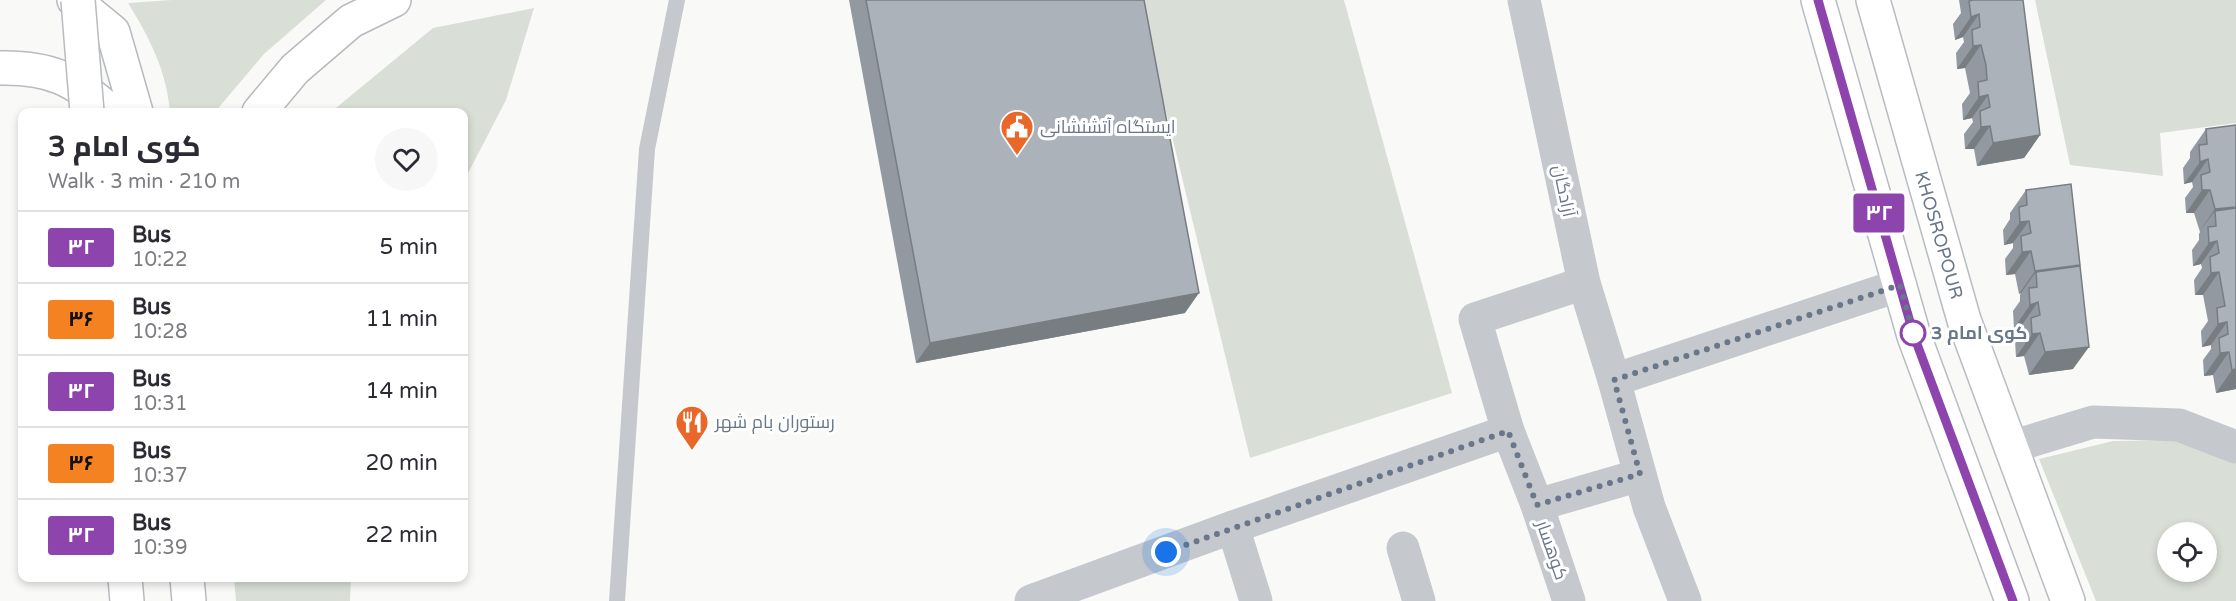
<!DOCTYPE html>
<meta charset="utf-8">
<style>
:root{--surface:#fff;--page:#f7f7f7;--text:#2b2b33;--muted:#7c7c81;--line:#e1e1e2}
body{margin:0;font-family:"Varela Round",Cairo,sans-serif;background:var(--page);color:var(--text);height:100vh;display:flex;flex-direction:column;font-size:22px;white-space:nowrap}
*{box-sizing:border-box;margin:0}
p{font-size:20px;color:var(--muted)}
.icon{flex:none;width:33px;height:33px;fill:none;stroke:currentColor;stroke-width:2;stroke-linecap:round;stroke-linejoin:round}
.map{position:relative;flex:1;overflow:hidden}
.side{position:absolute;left:18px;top:108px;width:450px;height:474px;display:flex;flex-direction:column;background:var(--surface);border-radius:12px;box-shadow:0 3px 9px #0003}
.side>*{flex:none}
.badge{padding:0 12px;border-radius:4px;font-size:21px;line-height:39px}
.controls{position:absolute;left:2157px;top:522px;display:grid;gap:12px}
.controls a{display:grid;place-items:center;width:60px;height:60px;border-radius:50%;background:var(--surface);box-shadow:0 3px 9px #0003;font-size:30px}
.you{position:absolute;width:30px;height:30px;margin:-15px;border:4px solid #fff;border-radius:50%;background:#1a73e8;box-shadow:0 0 0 9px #1a73e833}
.map>.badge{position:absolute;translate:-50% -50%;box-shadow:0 0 0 3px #fff}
.round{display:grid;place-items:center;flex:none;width:63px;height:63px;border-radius:32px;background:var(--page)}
.overview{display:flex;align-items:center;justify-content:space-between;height:102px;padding:0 30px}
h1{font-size:28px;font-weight:800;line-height:45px}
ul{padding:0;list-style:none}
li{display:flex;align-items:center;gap:18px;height:72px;padding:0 30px;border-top:2px solid var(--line)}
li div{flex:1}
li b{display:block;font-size:22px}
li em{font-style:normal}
li .badge{min-width:66px;font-weight:700;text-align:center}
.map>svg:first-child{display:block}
.green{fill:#d9dfd6;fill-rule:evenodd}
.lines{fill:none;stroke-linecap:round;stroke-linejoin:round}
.secondary-casing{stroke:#b7bcc1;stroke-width:36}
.primary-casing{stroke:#b6babf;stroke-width:36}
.highway-casing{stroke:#b8bbbf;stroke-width:36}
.lane{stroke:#c5c8cd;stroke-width:16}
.street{stroke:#c5c8cd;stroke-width:33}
.secondary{stroke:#fff;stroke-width:33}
.primary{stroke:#fff;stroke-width:33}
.highway{stroke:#fff;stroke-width:33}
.highway-bridge-casing{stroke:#b8bbbf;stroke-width:36;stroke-linecap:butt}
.highway-bridge{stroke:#fff;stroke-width:33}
.wall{fill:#9399a0}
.shaded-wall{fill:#787d82}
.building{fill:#abb2ba;stroke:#787d82;stroke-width:1.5}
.line-casing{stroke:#fff;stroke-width:14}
.line{stroke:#8e44ad;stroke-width:9}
.walk{stroke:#687789;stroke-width:6;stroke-dasharray:0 10.8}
.stop-dot{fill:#fff;stroke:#8e44ad;stroke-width:3}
.labels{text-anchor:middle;stroke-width:6;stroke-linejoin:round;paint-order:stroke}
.poi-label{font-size:18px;fill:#687789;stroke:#fff;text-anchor:start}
.street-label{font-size:18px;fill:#687789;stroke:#fff}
.stop-label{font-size:18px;font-weight:bold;fill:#687789;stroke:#fff;text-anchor:start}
</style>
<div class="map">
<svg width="2236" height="601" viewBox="0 0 2236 601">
<rect width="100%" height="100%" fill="#f9faf7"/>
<g class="green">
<path d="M172,0H326L264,54L215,112H170C166,69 150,39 128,3Z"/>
<path d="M1139,0H1344L1452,393L1250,458Z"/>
<path d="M2035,0H2236V123L2160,133L2163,176L2070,165Z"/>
<path d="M534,8L506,100L464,181V112H331L433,28Z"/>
<path d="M2183,440L2236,463V601H2096L2039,459L2113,441ZM2168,532H2206V572H2168Z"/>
<path d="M234,578H351L350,601H236Z"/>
</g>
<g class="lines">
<defs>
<g id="secondary">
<path d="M1818,0L1914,336L2012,601"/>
<path d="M1873,0L1964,320L2068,601"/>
</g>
<g id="primary">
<path d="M74,0L113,32L136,112"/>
<path d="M259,112L295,69L351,21L394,0"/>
</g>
<g id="highway">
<path d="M0,68C50,67 74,79 111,112"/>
<path d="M125,578L127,601"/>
<path d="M187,578L189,601"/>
</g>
</defs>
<use href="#secondary" class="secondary-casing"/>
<use href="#primary" class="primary-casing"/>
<use href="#highway" class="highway-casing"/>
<path class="lane" d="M617,601L647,149L677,0"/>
<g class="street">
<path d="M1524,0L1584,283L1614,380L1649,507L1685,601"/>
<path d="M1614,380L1900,285"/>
<path d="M2011,447L2093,422L2179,425L2236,447"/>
<path d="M1537,505L1640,475"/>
<path d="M1233,527L1256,601"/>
<path d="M1403,548L1419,601"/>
<path d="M1031,601L1233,527L1508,431"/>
<path d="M1569,601L1537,505L1508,431L1475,319L1584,283"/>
</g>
<use href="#secondary" class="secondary"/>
<use href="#primary" class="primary"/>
<use href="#highway" class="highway"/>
<defs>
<path id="highway-bridge" d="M78,0L87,112"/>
</defs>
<use href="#highway-bridge" class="highway-bridge-casing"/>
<use href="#highway-bridge" class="highway-bridge"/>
</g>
<g class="wall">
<path d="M849,0H1144L1185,313L916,363Z"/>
<path d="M1959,0H2023L2040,135L2024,158L1977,166L1974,149H1965L1964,134L1973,122L1972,118L1963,120L1962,104L1970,93L1965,68L1957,69L1956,53L1964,42L1963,37L1955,40L1953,24L1961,13Z"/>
<path d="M2236,125V389L2216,393L2213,375L2204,376L2203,360L2211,349V345L2202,347L2201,331L2208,321L2203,295H2195L2194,280L2202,268L2201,264L2193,266L2192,250L2199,240V234L2200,232L2194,213H2186L2185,198L2193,187L2192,182L2184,184L2183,168L2190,158V152L2206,129Z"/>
<path d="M2026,190L2079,266L2073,369L2029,375L2024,356L2016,357L2015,341L2023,330L2022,325L2014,328L2013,311L2020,301V295L2021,293L2019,294L2015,274L2006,275L2005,259L2013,248V243L2004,245L2003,230L2010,219V213Z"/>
</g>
<g class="shaded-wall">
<path d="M1979,14L1963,37L1955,40L1971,17Z"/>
<path d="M1981,45L1965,68L1957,69L1973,46Z"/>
<path d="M1988,95L1972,118L1963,120L1979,97Z"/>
<path d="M1990,126L1974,149H1965L1981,127Z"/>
<path d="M2040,135L2024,158L1977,166L1993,143Z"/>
<path d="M2208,159L2192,182L2184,184L2200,162Z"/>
<path d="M2202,190H2210L2194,213H2186Z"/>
<path d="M2236,207V227L2216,226L2215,211L2199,232L2215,209Z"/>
<path d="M2029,221L2013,243L2004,245L2020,222Z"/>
<path d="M2217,241L2201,264L2193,266L2209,243Z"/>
<path d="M2031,251L2015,274L2006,275L2022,252Z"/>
<path d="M2080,265L2064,288L2037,287L2036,272L2021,293L2019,294L2035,271Z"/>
<path d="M2219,272L2203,295H2195L2211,273Z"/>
<path d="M1199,293L1185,313L916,363L930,343Z"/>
<path d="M2038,302L2022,325L2014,328L2030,305Z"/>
<path d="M2227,322L2211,345L2202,347L2218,324Z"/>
<path d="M2040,333L2024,356L2016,357L2032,334Z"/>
<path d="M2089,347L2073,369L2029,375L2045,352Z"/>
<path d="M2229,352L2213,375L2204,376L2220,353Z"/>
<path d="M2236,369V389L2216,393L2232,370Z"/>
</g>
<g class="building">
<path d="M866,0H1144L1199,293L930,343Z"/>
<path d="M1973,0H2023L2040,135L1993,143L1990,126L1981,127L1980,111L1990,107L1988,95L1979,97L1978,82L1987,80L1986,65L1981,45L1973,46L1972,30L1980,27L1979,14L1971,17L1969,1Z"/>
<path d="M2236,125V207L2215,209L2210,190H2202L2201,175L2210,172L2208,159L2200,162L2199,145L2207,144L2206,129Z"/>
<path d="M2071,184L2080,265L2035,271L2031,251L2022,252L2021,236L2031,233L2029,221L2020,222L2019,207L2027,205L2026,190Z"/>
<path d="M2236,208V369L2232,370L2229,352L2220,353L2219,338L2228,334L2227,322L2218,324L2217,308L2225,306L2219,272L2211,273L2210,257L2219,253L2217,241L2209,243L2208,227L2216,226L2215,211Z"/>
<path d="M2080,266L2089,347L2045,352L2040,333L2032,334L2031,318L2040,315L2038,302L2030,305L2029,288L2037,287L2036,272Z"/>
</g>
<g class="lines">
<defs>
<path id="line" d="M1818,0L1914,336L2013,601"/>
</defs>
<use href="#line" class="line-casing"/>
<use href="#line" class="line"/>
<path class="walk" d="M1166,552L1508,431L1537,505L1640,474L1614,380L1900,285L1914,336L1913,333"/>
</g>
<defs>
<symbol id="civic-pin" viewBox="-11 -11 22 30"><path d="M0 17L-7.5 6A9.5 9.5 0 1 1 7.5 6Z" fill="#e96728" stroke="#fff"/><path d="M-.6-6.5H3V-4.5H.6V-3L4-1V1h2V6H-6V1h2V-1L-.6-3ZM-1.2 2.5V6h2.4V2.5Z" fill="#fff"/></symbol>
<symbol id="restaurant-pin" viewBox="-11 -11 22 30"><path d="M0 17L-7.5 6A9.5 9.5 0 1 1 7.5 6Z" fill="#e96728" stroke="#fff"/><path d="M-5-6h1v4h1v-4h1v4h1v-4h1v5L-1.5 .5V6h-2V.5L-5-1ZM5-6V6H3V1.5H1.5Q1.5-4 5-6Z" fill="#fff"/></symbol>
</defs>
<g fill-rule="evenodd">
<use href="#civic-pin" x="998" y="108" width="38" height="52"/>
<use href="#restaurant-pin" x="673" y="403" width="38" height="52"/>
</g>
<circle class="stop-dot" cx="1913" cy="333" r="12"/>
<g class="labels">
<g class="poi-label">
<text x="1040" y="133">ایستگاه آتشنشانی</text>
<text x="715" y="428">رستوران بام شهر</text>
</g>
<g class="street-label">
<text transform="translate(1564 191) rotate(78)" y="6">آزادگان</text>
<text transform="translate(1939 235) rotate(74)" y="6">KHOSROPOUR</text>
<text transform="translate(1552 550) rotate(71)" y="6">کوهسار</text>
</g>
<g class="stop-label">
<text x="1931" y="339">کوی امام 3</text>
</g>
</g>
</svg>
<div class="controls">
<a><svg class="icon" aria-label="locate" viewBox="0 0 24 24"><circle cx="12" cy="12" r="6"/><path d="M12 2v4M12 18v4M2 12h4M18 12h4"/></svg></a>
</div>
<div class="you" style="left:1166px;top:552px"></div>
<b class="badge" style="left:1879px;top:213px;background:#8e44ad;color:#fff">۳۲</b>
<section class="side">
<div class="overview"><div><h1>کوی امام 3</h1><p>Walk · 3 min · 210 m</p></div><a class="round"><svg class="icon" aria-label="heart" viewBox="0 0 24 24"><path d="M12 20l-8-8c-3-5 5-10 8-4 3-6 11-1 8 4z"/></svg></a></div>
<ul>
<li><span class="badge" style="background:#8e44ad;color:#fff">۳۲</span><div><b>Bus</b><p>10:22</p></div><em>5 min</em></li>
<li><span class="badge" style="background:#f58220;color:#111">۳۶</span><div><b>Bus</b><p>10:28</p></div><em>11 min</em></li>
<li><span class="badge" style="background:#8e44ad;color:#fff">۳۲</span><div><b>Bus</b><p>10:31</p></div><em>14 min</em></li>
<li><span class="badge" style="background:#f58220;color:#111">۳۶</span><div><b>Bus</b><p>10:37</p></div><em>20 min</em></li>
<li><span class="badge" style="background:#8e44ad;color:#fff">۳۲</span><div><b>Bus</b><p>10:39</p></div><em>22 min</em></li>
</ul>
</section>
</div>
